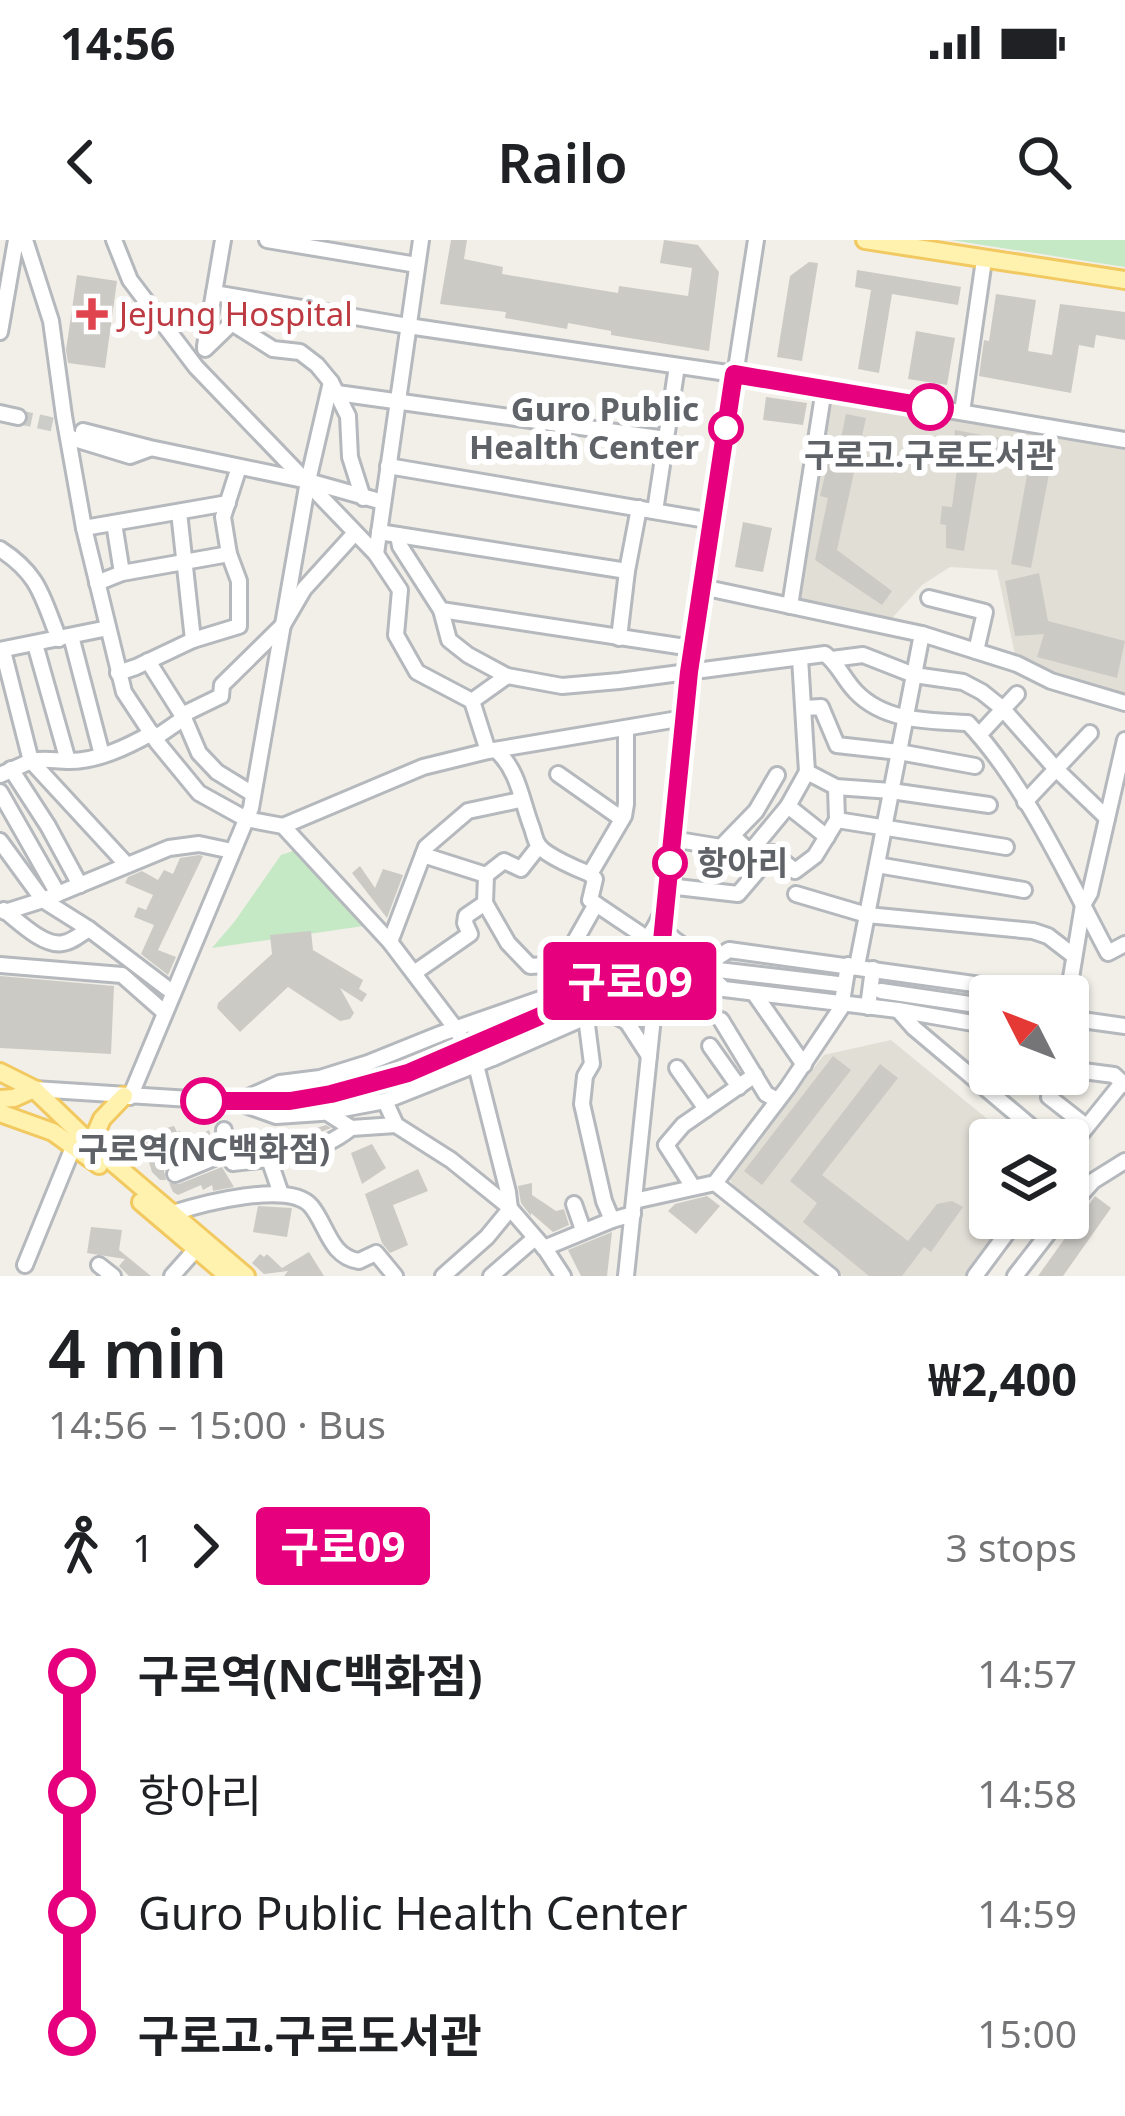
<!DOCTYPE html>
<meta charset="utf-8">
<style>
:root{--surface:#fff;--page:#f2f2f2;--text:#202124;--muted:#757577}
body{margin:0;font-family:"Noto Sans","Noto Sans KR",sans-serif;background:var(--page);color:var(--text);height:100vh;display:flex;flex-direction:column;font-size:45px;white-space:nowrap}
*{box-sizing:border-box;margin:0}
p{font-size:39px;color:var(--muted)}
.icon{flex:none;width:66px;height:66px;fill:none;stroke:currentColor;stroke-width:2;stroke-linecap:round;stroke-linejoin:round}
.map{position:relative;height:1036px;overflow:hidden}
.panel{display:flex;flex-direction:column;background:var(--surface);flex:1}
.panel>*{flex:none}
.badge{padding:0 24px;border-radius:9px;font-size:42px;line-height:78px}
.needle{width:78px;rotate:312deg}
.buttons{position:absolute;left:969px;top:735px;display:grid;gap:24px}
.buttons a{display:grid;place-items:center;width:120px;height:120px;border-radius:12px;background:var(--surface);box-shadow:0 3px 9px #0004;font-size:60px}
.map>.badge{position:absolute;translate:-50% -50%;box-shadow:0 0 0 6px #fff}
.legs{display:flex;align-items:center;gap:18px;height:132px;padding:0 48px;font-size:39px}
.legs p{margin-inline-start:auto}
.overview{display:flex;align-items:center;justify-content:space-between;height:204px;padding:0 48px}
h1{font-size:66px;font-weight:600;line-height:90px}
ul{padding:0 48px;list-style:none}
li{display:flex;align-items:center;gap:42px;height:120px;font-size:45px}
li i{display:grid;place-items:center;width:18px;height:100%;margin:0 15px;background:currentColor}
li i::after{content:'';width:30px;height:30px;margin:-15px;border:9px solid;border-radius:50%;background:var(--surface)}
li p{margin-inline-start:auto}
li:first-child i{background:linear-gradient(#0000 50%,currentColor 0)}
li:last-child i{background:linear-gradient(currentColor 50%,#0000 0)}
.status{display:flex;justify-content:space-between;align-items:center;height:84px;padding:0 60px;background:var(--surface);direction:ltr}
.status svg{height:33px;fill:currentColor}
header{display:flex;justify-content:space-between;align-items:center;height:156px;padding:0 48px;background:var(--surface);font-size:54px;font-weight:600}
.map>svg:first-child{display:block}
.education{fill:#e1ded6}
.green{fill:#c5e8c5}
.building{fill:#cccac5}
.lines{fill:none;stroke-linecap:round;stroke-linejoin:round}
.minor-tunnel{stroke:#ccccc8;stroke-width:14;stroke-dasharray:14 7;stroke-linecap:butt}
.minor-casing{stroke:#b5b8bc;stroke-width:20}
.major-casing{stroke:#f2c960;stroke-width:22}
.minor{stroke:#fff;stroke-width:14}
.major{stroke:#fff2af;stroke-width:16}
.line-1-casing{stroke:#fff;stroke-width:27}
.line-1{stroke:#e6007e;stroke-width:18}
.health-dot{fill:#e0444e;stroke:#fff;stroke-width:4.5}
.stop-1-dot{fill:#fff;stroke:#e6007e;stroke-width:6}
.labels{text-anchor:middle;stroke-width:12;stroke-linejoin:round;paint-order:stroke}
.health-label{font-size:33px;fill:#be3a42;stroke:#fff;text-anchor:start}
.stop-label{font-size:33px;font-weight:bold;fill:#5f6368;stroke:#fff}
</style>
<div class="status"><b>14:56</b><svg viewBox="0 0 49 12"><path d="M0 12V9h3v3zM5 12V6h3v6zM10 12V3h3v9zM15 12V0h3v12zM26 1h20v11H26zM47 4h2v5h-2z"/></svg></div>
<header><svg class="icon" aria-label="back" viewBox="0 0 24 24"><path d="M15 5l-7 7 7 7"/></svg>Railo<svg class="icon" aria-label="search" viewBox="0 0 24 24"><circle cx="10" cy="10" r="6"/><path d="M15 15l6 6"/></svg></header>
<div class="map">
<svg width="1125" height="1036" viewBox="0 0 1125 1036">
<rect width="100%" height="100%" fill="#f1efe8"/>
<g class="education">
<path d="M824,149L1125,200V463L1017,424L997,330L950,327L922,345L885,386L790,366Z"/>
<path d="M891,800L1013,900H990V978H1012L968,1036H843L736,950L729,938L730,933L824,815Z"/>
</g>
<g class="green">
<path d="M951,0H1125V27Z"/>
<path d="M299,609L370,685L212,708L235,681L281,615Z"/>
</g>
<g class="building">
<path d="M451,0H467L464,19L503,27L502,34L618,53L619,46L688,56L692,28L660,23L664,0L698,5L719,32L709,111L611,95V91L568,83L567,89L505,78L506,72L440,64Z"/>
<path d="M809,22L818,23L802,121L777,117L790,36Z"/>
<path d="M857,30L961,47L958,65L892,54L879,133L858,129L871,50L855,47Z"/>
<path d="M77,35L117,41L105,128L68,123L66,110Z"/>
<path d="M996,54L1036,60L1028,111L1052,115L1060,64L1125,72V100L1096,95L1094,108L1079,105L1071,153L979,136L984,100L989,101Z"/>
<path d="M916,91L955,98L947,145L908,139Z"/>
<path d="M766,157L807,163L803,185L763,180Z"/>
<path d="M846,174L866,178L837,310L892,351L882,365L815,320L828,258L820,256L831,210L838,212Z"/>
<path d="M955,190L1054,208L1031,328L1011,324L1029,224L980,216L964,311L946,308V285L940,284L942,266L952,267L959,213L952,212Z"/>
<path d="M743,282L772,288L763,332L735,327Z"/>
<path d="M1039,333L1048,381L1125,401L1117,438L1037,417L1044,394L1015,396L1005,341Z"/>
<path d="M199,615L203,616L158,710L176,717L168,735L141,714L154,685L134,677L138,667L146,670L153,655L125,643L128,637L142,631L158,640L164,630L173,634L180,618Z"/>
<path d="M360,626L375,648L383,629L403,635L387,678L352,633Z"/>
<path d="M311,691L313,710L363,740L359,749L367,754L362,762L340,748L354,773L350,779L340,781L288,747L240,792L217,768L218,763L272,714L270,695Z"/>
<path d="M0,736L114,746L111,814L0,808Z"/>
<path d="M833,816L851,830L762,945L744,931Z"/>
<path d="M880,824L898,838L822,935L908,1001L937,964L952,961L963,967L931,1012L924,1007L902,1036H869L803,982L817,963L790,941Z"/>
<path d="M326,885L331,888L292,903L247,910L237,909L236,895H245V892H270V898L278,896L282,899Z"/>
<path d="M174,886L177,892L180,891L184,906L203,897L202,894L209,890L214,906L170,924L164,931L166,940H160L152,932L148,919L143,920L140,908L128,919L114,907L137,904L134,897Z"/>
<path d="M372,904L386,928L362,944L351,913Z"/>
<path d="M222,927L234,947L213,951L212,945L203,950L201,945L178,955L173,952L169,943L179,944Z"/>
<path d="M418,929L428,951L393,965L408,1005L390,1013L382,1003L365,954Z"/>
<path d="M532,943V955L556,971L564,969L569,985L553,992L531,973V976L521,963L518,946Z"/>
<path d="M707,956L720,966L696,994L668,971L675,964Z"/>
<path d="M1095,956L1111,968L1063,1036H1038Z"/>
<path d="M258,966L292,968L287,997L253,992Z"/>
<path d="M91,987L122,990L119,1010L151,1036H129L119,1026L125,1019L87,1013Z"/>
<path d="M612,992L607,1036H581L568,1010Z"/>
<path d="M309,1012L324,1036H284L288,1031L264,1034L252,1023L260,1014L264,1017L267,1014L282,1028Z"/>
</g>
<g class="lines">
<path class="minor-tunnel" d="M18,177L83,191"/>
<defs>
<g id="minor">
<path d="M25,0L51,81L64,176L84,288L124,452L157,502L199,553L246,579L283,586L390,702L456,789L476,825L508,952L510,969L487,997L443,1036"/>
<path d="M114,0L130,40L196,127L376,314L400,350L396,395L417,432L472,461L507,436L562,446L619,441L825,414C839,425 844,440 856,452C885,482 929,481 968,483C1025,543 1069,640 1108,713L1125,704"/>
<path d="M267,0L417,25"/>
<path d="M214,53L408,86L734,134L1125,200"/>
<path d="M0,92L16,0"/>
<path d="M205,106L223,0"/>
<path d="M205,109L232,83L273,109L300,112L317,125L331,142L348,176L350,217L363,258"/>
<path d="M337,153L666,199"/>
<path d="M962,172L984,20"/>
<path d="M0,173L18,177"/>
<path d="M83,191L150,208L308,241L383,262"/>
<path d="M68,197L130,216L149,209"/>
<path d="M388,226L712,281"/>
<path d="M655,271L677,126"/>
<path d="M179,272L193,400"/>
<path d="M114,283L122,333"/>
<path d="M84,288L228,263"/>
<path d="M379,292L627,331"/>
<path d="M398,295L400,306L441,370L449,400L468,415L507,436"/>
<path d="M0,309C40,335 42,357 59,399"/>
<path d="M376,314L421,0"/>
<path d="M97,343L122,333L229,314"/>
<path d="M702,347L922,394L1017,424L1051,441L1125,463"/>
<path d="M929,358L985,372L976,411"/>
<path d="M790,366L824,149"/>
<path d="M441,370L692,408"/>
<path d="M71,396L102,515"/>
<path d="M619,398L627,331L639,268"/>
<path d="M35,404L68,521"/>
<path d="M0,410L108,388"/>
<path d="M3,411L31,521C47,518 54,521 69,521C98,521 127,507 152,493"/>
<path d="M800,418L807,532"/>
<path d="M832,419L863,415L914,435L963,442L982,452L1002,468L1056,529L1107,578"/>
<path d="M148,421L184,478L199,513L217,532L253,554"/>
<path d="M118,433L136,427L193,400L239,386V341L229,314L223,277L239,227"/>
<path d="M472,461L488,511"/>
<path d="M804,468L821,467L837,505L899,512L975,526"/>
<path d="M979,495L1017,454"/>
<path d="M155,498L184,478L186,473L221,456L222,445L283,385L304,349L354,294"/>
<path d="M496,510C519,531 521,560 532,588C534,594 535,601 539,606C547,616 577,629 590,634"/>
<path d="M11,529L48,586L80,645"/>
<path d="M807,532L836,547L891,551L989,565"/>
<path d="M558,534L622,579"/>
<path d="M0,535L31,521L127,625"/>
<path d="M0,552L58,654"/>
<path d="M1025,562L1090,493"/>
<path d="M788,566L827,597"/>
<path d="M837,580L1006,607"/>
<path d="M283,586L423,527L488,511L684,478"/>
<path d="M733,596L750,612L788,566L807,532"/>
<path d="M672,599L721,607L756,571L777,535"/>
<path d="M0,601L43,660L89,689L172,752"/>
<path d="M423,615L486,635L504,621L521,629L539,606"/>
<path d="M877,625L1024,650"/>
<path d="M668,646L738,654L773,613L795,631L815,616L837,580L836,547"/>
<path d="M796,654L867,675L1033,691L1048,696L1074,716"/>
<path d="M485,663L508,703L530,726L562,724L596,664L590,660L595,639L590,634L624,576L626,564V488"/>
<path d="M596,664L648,699"/>
<path d="M4,670C18,681 44,707 63,703C72,702 81,694 89,689"/>
<path d="M5,672L43,660L169,608L199,604L232,611"/>
<path d="M663,689C679,706 693,712 716,717"/>
<path d="M390,702L426,607L468,571L520,560"/>
<path d="M0,725L122,735L164,772"/>
<path d="M857,726L922,394"/>
<path d="M414,733L470,694L465,683L466,676L485,663L486,635"/>
<path d="M624,743L659,731L701,728L838,744"/>
<path d="M600,744C626,726 647,705 660,677"/>
<path d="M881,751L990,767"/>
<path d="M754,753L804,825"/>
<path d="M1068,756L1083,665L1090,653L1125,500"/>
<path d="M599,767L627,782L649,816"/>
<path d="M868,767L873,729"/>
<path d="M898,770L914,788L1047,900"/>
<path d="M586,777L592,824L585,836L582,864L604,961L612,980L633,974"/>
<path d="M1068,778L1125,786"/>
<path d="M483,780C467,796 478,808 493,818"/>
<path d="M721,780L766,854L777,860"/>
<path d="M990,786L898,770L724,749L701,728L729,710L1017,750L1024,756"/>
<path d="M486,799L603,751"/>
<path d="M710,806L739,847"/>
<path d="M677,828L706,869"/>
<path d="M1068,829L1114,835L1125,845"/>
<path d="M1053,834L1049,857L1086,886"/>
<path d="M972,837L990,819"/>
<path d="M34,849L237,862L290,861L331,855L408,833L448,815"/>
<path d="M130,857L251,568L308,241L331,142"/>
<path d="M242,860L280,843L320,838L368,823L440,794L566,750L626,742"/>
<path d="M385,861L396,885L451,920L508,966L546,1010L563,1036"/>
<path d="M237,862L276,876L321,873L385,861L493,818L586,777L630,741"/>
<path d="M326,872L351,888L396,885"/>
<path d="M1068,910L1122,843"/>
<path d="M226,913L233,923C274,919 318,915 351,888"/>
<path d="M269,919L281,954"/>
<path d="M175,934L226,913L224,890"/>
<path d="M715,943L831,1036"/>
<path d="M693,947L666,905L683,885L755,835"/>
<path d="M634,961L715,943L788,847L841,768L848,725"/>
<path d="M574,964L583,990"/>
<path d="M1068,969L1093,941L1125,921"/>
<path d="M173,973C201,964 289,940 311,966C327,985 330,1017 359,1021L376,1013L395,1036"/>
<path d="M544,1008L612,980"/>
<path d="M25,1025L74,905"/>
<path d="M99,1025L113,1036"/>
<path d="M172,1036L196,1009"/>
<path d="M491,1036L535,998"/>
<path d="M626,1036L689,432L756,0"/>
<path d="M975,1036L1018,978"/>
<path d="M1015,1036L1060,978"/>
</g>
<g id="major">
<path d="M865,0L1125,40"/>
<path d="M0,832L34,849L91,904L246,1036"/>
<path d="M0,859L14,858L34,849"/>
<path d="M0,873L53,892L99,925"/>
<path d="M91,904L102,879L124,856"/>
<path d="M141,962L228,1036"/>
</g>
</defs>
<use href="#minor" class="minor-casing"/>
<use href="#major" class="major-casing"/>
<use href="#minor" class="minor"/>
<use href="#major" class="major"/>
</g>
<g class="lines">
<defs>
<path id="line-1" d="M204,861H290L331,854L408,833L568,764L659,731L689,432L734,134L930,167"/>
</defs>
<use href="#line-1" class="line-1-casing"/>
<use href="#line-1" class="line-1"/>
</g>
<path class="health-dot" d="M86 56h12v12h12v12h-12v12h-12v-12h-12v-12h12z"/>
<g class="stop-1-dot">
<circle cx="930" cy="167" r="21"/>
<circle cx="726" cy="188" r="15"/>
<circle cx="670" cy="623" r="15"/>
<circle cx="204" cy="861" r="21"/>
</g>
<g class="labels">
<g class="health-label">
<text x="119" y="86">Jejung Hospital</text>
</g>
<g class="stop-label">
<text x="699" y="181" text-anchor="end">Guro Public<tspan x="699" dy="38">Health Center</tspan></text>
<text x="930" y="227">구로고.구로도서관</text>
<text x="697" y="635" text-anchor="start">항아리</text>
<text x="204" y="921">구로역(NC백화점)</text>
</g>
</g>
</svg>
<div class="buttons">
<a><svg class="needle" viewBox="-14 -14 28 28"><path d="M0-13l5 13h-10z" fill="#e53935"/><path d="M0 13l5-13h-10z" fill="#757577"/></svg></a>
<a><svg class="icon" aria-label="layers" viewBox="0 0 24 24"><path d="M12 4l9 5-9 5-9-5zM3 14l9 5 9-5"/></svg></a>
</div>
<b class="badge" style="left:630px;top:741px;background:#e6007e;color:#fff">구로09</b>
</div>
<section class="panel">
<div class="overview"><div><h1>4 min</h1><p>14:56 – 15:00 · Bus</p></div><b>₩2,400</b></div>
<div class="legs"><svg class="icon" aria-label="walk" viewBox="0 0 24 24"><circle cx="13" cy="4" r="2"/><path d="M13 8l-2 6 4 7M11 14l-3 7M7 12l3-4h3l4 4"/></svg>1<svg class="icon" aria-label="forward" viewBox="0 0 24 24"><path d="M9 5l7 7-7 7"/></svg><b class="badge" style="background:#e6007e;color:#fff">구로09</b><p>3 stops</p></div>
<ul>
<li><i style="color:#e6007e"></i><b>구로역(NC백화점)</b><p>14:57</p></li>
<li><i style="color:#e6007e"></i><span>항아리</span><p>14:58</p></li>
<li><i style="color:#e6007e"></i><span>Guro Public Health Center</span><p>14:59</p></li>
<li><i style="color:#e6007e"></i><b>구로고.구로도서관</b><p>15:00</p></li>
</ul>
</section>
